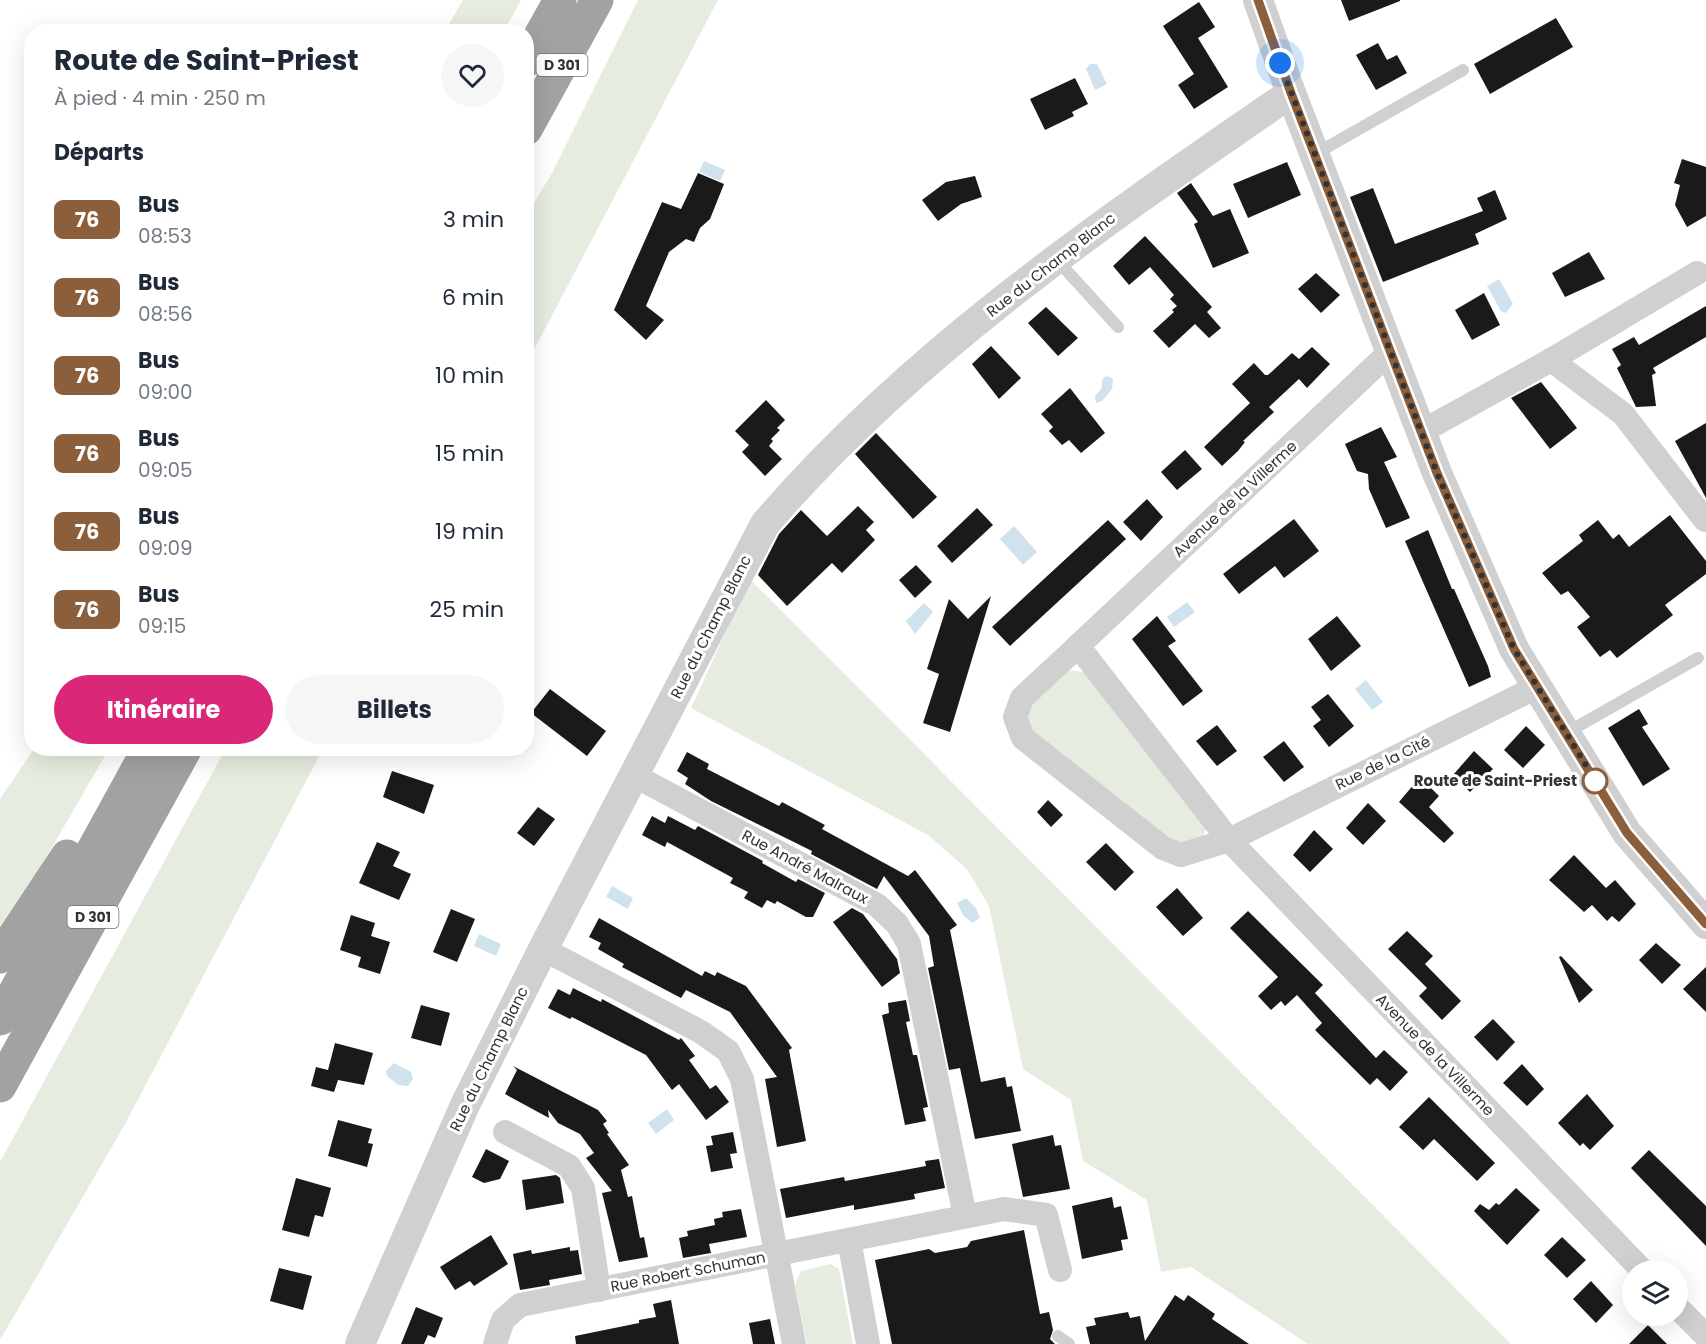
<!DOCTYPE html>
<html lang="fr">
<meta charset="utf-8">
<style>
:root{--surface:#fff;--page:#f6f6f7;--text:#1f2937;--muted:#747a83;--accent:#db2777}
body{margin:0;font-family:Poppins,sans-serif;background:var(--page);color:var(--text);height:100vh;display:flex;flex-direction:column;font-size:22px;white-space:nowrap}
*{box-sizing:border-box;margin:0}
p{font-size:20px;color:var(--muted)}
.icon{flex:none;width:33px;height:33px;fill:none;stroke:currentColor;stroke-width:2;stroke-linecap:round;stroke-linejoin:round}
.map{position:relative;flex:1;overflow:hidden}
.sheet{position:absolute;left:24px;top:24px;width:510px;height:732px;display:flex;flex-direction:column;background:var(--surface);border-radius:24px;box-shadow:0 6px 24px #0002}
.sheet>*{flex:none}
.badge{padding:0 12px;border-radius:9px;font-size:21px;line-height:39px}
.controls{position:absolute;left:1622px;top:1260px;display:grid;gap:12px}
.controls a{display:grid;place-items:center;width:66px;height:66px;border-radius:50%;background:var(--surface);box-shadow:0 6px 24px #0002;font-size:30px}
.you{position:absolute;width:30px;height:30px;margin:-15px;border:4px solid #fff;border-radius:50%;background:#1a73e8;box-shadow:0 0 0 9px #1a73e833}
.map>.badge{position:absolute;translate:-50% -50%;box-shadow:0 0 0 3px #fff}
h2{padding:0 30px;font-size:22px;line-height:54px}
.round{display:grid;place-items:center;flex:none;width:63px;height:63px;border-radius:32px;background:var(--page)}
.headline{display:flex;align-items:center;justify-content:space-between;height:102px;padding:0 30px}
h1{font-size:28px;font-weight:700;line-height:45px}
.cta{display:flex;gap:12px;margin-top:auto;padding:12px 30px}
.cta a{flex:1;height:69px;border-radius:36px;background:var(--accent);color:#fff;font-size:24px;font-weight:700;line-height:69px;text-align:center}
.cta a+a{background:var(--page);color:var(--text)}
ul{padding:0;list-style:none}
li{display:flex;align-items:center;gap:18px;height:78px;padding:0 30px}
li div{flex:1}
li b{display:block;font-size:22px}
li em{font-style:normal}
li .badge{min-width:66px;font-weight:700;text-align:center}
.map>svg:first-child{display:block}
.green{fill:#e6ecdf}
.water{fill:#cfe2ee}
.building{fill:#1a1a1a}
.lines{fill:none;stroke-linecap:round;stroke-linejoin:round}
.service{stroke:#d0d0d0;stroke-width:12}
.minor{stroke:#d0d0d0;stroke-width:24}
.tertiary{stroke:#d0d0d0;stroke-width:30}
.trunk{stroke:#a2a2a2;stroke-width:33}
.line-casing{stroke:#fff;stroke-width:14}
.line{stroke:#8b5e3c;stroke-width:9}
.walk{stroke:#333;stroke-width:6;stroke-dasharray:0 10.8}
.stop-dot{fill:#fff;stroke:#8b5e3c;stroke-width:3}
.labels{text-anchor:middle;stroke-width:6;stroke-linejoin:round;paint-order:stroke}
.shield{fill:#fff;stroke:#707070;stroke-width:1.5}
.shield-label{font-size:14px;font-weight:bold;fill:#333}
.street-label{font-size:15px;fill:#333;stroke:#fff}
.stop-label{font-size:15px;font-weight:bold;fill:#333;stroke:#fff;text-anchor:end}
</style>
<div class="map">
<svg width="1706" height="1344" viewBox="0 0 1706 1344">
<rect width="100%" height="100%" fill="#fff"/>
<g class="green">
<path d="M463,0H521L504,31H445Z"/>
<path d="M638,0H718L527,363V215L552,173Z"/>
<path d="M750,579L1511,1344H1308L1191,1267L1161,1272L1147,1200L1083,1161L1071,1100L1023,1069L989,906L967,869L928,835L691,708Z"/>
<path d="M1068,670L1089,673L1203,818L1206,829L1202,838L1172,847L1028,731L1025,704Z"/>
<path d="M226,748L323,749L125,1124L0,1340V1162Z"/>
<path d="M34,749H109L41,866L0,926V799Z"/>
<path d="M830,1264L839,1269L853,1344H807L795,1285L801,1271Z"/>
</g>
<g class="water">
<path d="M1090,64H1097L1107,84L1095,90L1086,69Z"/>
<path d="M704,161L725,170L720,181L699,172Z"/>
<path d="M1499,279L1513,304L1506,313L1501,311L1487,286Z"/>
<path d="M1107,376L1113,379L1112,389L1102,401L1096,403L1095,396L1101,389L1103,378Z"/>
<path d="M1014,526L1037,552L1023,565L1000,539Z"/>
<path d="M1187,602L1195,612L1174,627L1167,617Z"/>
<path d="M924,603L933,612L915,634L906,621Z"/>
<path d="M1366,680L1383,702L1372,710L1355,689Z"/>
<path d="M612,886L633,898L628,909L606,897Z"/>
<path d="M966,898L976,908L980,918L972,923L963,915L957,903Z"/>
<path d="M479,934L501,944L496,956L474,946Z"/>
<path d="M394,1063L411,1072L413,1079L408,1086L398,1085L387,1076L386,1071Z"/>
<path d="M667,1109L674,1120L656,1134L648,1123Z"/>
</g>
<g class="building">
<path d="M1341,0H1400V1L1349,21Z"/>
<path d="M1199,2L1215,27L1198,38L1228,87L1194,109L1178,85L1194,74L1163,26Z"/>
<path d="M1556,18L1573,47L1490,94L1474,64Z"/>
<path d="M1378,43L1387,60L1397,55L1407,73L1376,90L1356,55Z"/>
<path d="M1075,78L1088,104L1072,112L1074,116L1045,130L1030,99Z"/>
<path d="M1682,159L1706,167V216L1687,227L1675,205L1680,185L1674,183Z"/>
<path d="M1287,162L1301,195L1248,218L1233,184Z"/>
<path d="M698,173L724,184L710,219L700,228L694,242L686,239L669,252L646,306L664,320L646,340L614,310L662,202L681,209Z"/>
<path d="M975,176L982,197L961,204L938,221L922,200L946,182Z"/>
<path d="M1191,183L1213,216L1230,209L1249,253L1213,268L1194,224L1198,222L1177,193Z"/>
<path d="M1373,188L1395,244L1483,211L1477,198L1495,190L1507,219L1475,234L1479,244L1383,282L1350,197Z"/>
<path d="M1145,236L1212,307L1207,312L1221,328L1209,338L1195,324L1169,348L1153,331L1174,312L1172,310L1177,306L1170,299L1174,295L1150,267L1129,285L1113,266Z"/>
<path d="M1589,252L1605,279L1565,297L1552,273Z"/>
<path d="M1316,273L1340,295L1321,313L1298,289Z"/>
<path d="M1484,293L1500,325L1472,340L1455,310Z"/>
<path d="M1706,306V337L1653,368L1656,373L1652,375L1656,406L1636,407L1617,368L1621,365L1612,349L1634,337L1639,345Z"/>
<path d="M1046,307L1078,338L1058,356L1028,323Z"/>
<path d="M991,346L1021,378L999,399L972,364Z"/>
<path d="M1312,347L1330,364L1307,388L1299,379L1269,407L1274,412L1243,441L1245,442L1238,451L1222,466L1204,447L1250,403L1232,384L1254,363L1265,375H1268L1292,353L1299,359Z"/>
<path d="M1541,382L1577,428L1550,449L1511,398Z"/>
<path d="M1070,388L1105,433L1081,453L1069,440L1062,445L1049,431L1053,427L1041,414Z"/>
<path d="M766,400L785,420L777,428L780,430L771,439L773,441L769,446L782,459L765,476L742,452L749,445L735,431Z"/>
<path d="M1706,423V498L1675,441Z"/>
<path d="M1381,427L1397,457L1384,462L1410,518L1386,528L1369,489L1368,474L1357,471L1345,444Z"/>
<path d="M876,433L937,497L913,519L855,454Z"/>
<path d="M1185,450L1202,469L1177,490L1161,472Z"/>
<path d="M1147,499L1163,517L1141,541L1123,522Z"/>
<path d="M858,506L874,522L866,530L875,540L842,573L832,563L787,606L758,575L779,534L801,510L827,536Z"/>
<path d="M977,508L993,525L952,563L937,546Z"/>
<path d="M1670,515L1706,561V574L1665,605L1673,615L1617,658L1610,650L1600,657L1577,627L1590,617L1568,591L1561,595L1542,573L1583,541L1579,535L1598,520L1613,539L1619,534L1629,547Z"/>
<path d="M1294,519L1319,551L1284,578L1275,566L1239,594L1223,574Z"/>
<path d="M1108,520L1126,539L1010,646L992,627Z"/>
<path d="M1428,530L1452,589H1454L1488,666L1491,677L1469,687L1405,541Z"/>
<path d="M916,565L932,582L915,598L899,580Z"/>
<path d="M991,596L950,732L923,723L939,674L927,669L949,599L968,619Z"/>
<path d="M1157,616L1176,641L1168,646L1203,691L1183,706L1132,639Z"/>
<path d="M1337,616L1361,646L1331,671L1308,639Z"/>
<path d="M550,689L606,731L587,756L531,713Z"/>
<path d="M1328,694L1354,726L1329,747L1313,726L1321,720L1311,707Z"/>
<path d="M1639,709L1648,724L1642,727L1670,769L1643,786L1608,728Z"/>
<path d="M1217,725L1237,751L1217,766L1196,741Z"/>
<path d="M1526,726L1545,745L1523,768L1504,750Z"/>
<path d="M1284,741L1304,767L1284,782L1263,757Z"/>
<path d="M1474,751L1493,769L1470,792L1453,775Z"/>
<path d="M687,752L709,764L707,769L779,806L782,802L825,825L822,829L908,876L915,870L957,925L950,930L981,1082L1005,1077L1007,1087L1012,1086L1021,1131L975,1139L960,1068L949,1070L928,968L934,966L929,936L884,876L877,889L811,854L812,851L711,801L685,784L688,778L677,771Z"/>
<path d="M392,771L434,785L424,814L383,797Z"/>
<path d="M1420,777L1439,796L1429,807L1454,833L1444,843L1399,802Z"/>
<path d="M1048,800L1063,815L1051,827L1037,812Z"/>
<path d="M1368,803L1386,821L1363,845L1346,828Z"/>
<path d="M538,807L555,819L534,846L517,833Z"/>
<path d="M652,816L665,823L668,816L695,830L698,826L763,861L762,863L796,882L798,879L825,893L813,917H806L777,901L775,904L767,900L762,908L744,898L748,892L730,883L733,878L667,842L665,847L642,835Z"/>
<path d="M1314,830L1333,849L1310,872L1293,855Z"/>
<path d="M377,842L400,852L393,866L411,874L399,900L359,883Z"/>
<path d="M1106,843L1134,872L1115,891L1086,862Z"/>
<path d="M1574,855L1606,888L1615,880L1636,904L1619,922L1612,916L1607,921L1592,905L1584,912L1549,880Z"/>
<path d="M1177,888L1203,918L1183,936L1156,907Z"/>
<path d="M852,908L863,914L897,959L900,973L882,987L833,922Z"/>
<path d="M451,909L475,919L457,962L433,952Z"/>
<path d="M1248,911L1323,985L1315,993L1376,1058L1384,1050L1408,1072L1390,1091L1377,1078L1370,1085L1315,1030L1322,1023L1297,995L1285,1006L1281,1001L1271,1010L1258,996L1278,977L1230,928Z"/>
<path d="M351,915L375,923L371,936L390,942L380,974L358,967L361,957L340,950Z"/>
<path d="M599,918L702,976L705,971L715,976L717,972L746,986L792,1048L789,1050L806,1141L777,1147L765,1079L777,1077L730,1012L686,990L681,998L622,967L624,964L598,949L601,943L589,937Z"/>
<path d="M1407,931L1433,956L1425,964L1461,1001L1442,1020L1419,996L1427,988L1388,949Z"/>
<path d="M1656,943L1681,965L1662,984L1639,960Z"/>
<path d="M1561,956L1593,990L1579,1003L1559,957Z"/>
<path d="M1706,967V1012L1683,989Z"/>
<path d="M573,988L601,1002L602,999L679,1040L681,1038L695,1056L689,1060L710,1089L716,1085L729,1102L706,1120L679,1084L672,1090L646,1055L572,1017L570,1019L548,1008L558,989L570,995Z"/>
<path d="M906,1000L910,1021L906,1022L913,1055H917L928,1107L923,1108L926,1121L905,1125L882,1015L889,1013L888,1003Z"/>
<path d="M421,1005L450,1013L441,1046L411,1038Z"/>
<path d="M1493,1019L1515,1042L1497,1061L1474,1037Z"/>
<path d="M335,1043L373,1053L364,1085L338,1080L334,1092L311,1086L316,1067L328,1070Z"/>
<path d="M1522,1064L1544,1089L1527,1106L1503,1083Z"/>
<path d="M513,1066L598,1110L607,1121L603,1124L609,1133L607,1134L629,1165L621,1170L628,1197L632,1196L640,1238L644,1237L648,1257L619,1262L602,1193L612,1191L586,1158L594,1153L580,1134L558,1123L548,1110L549,1118L505,1094L517,1070Z"/>
<path d="M1587,1094L1614,1126L1590,1150L1583,1143L1580,1146L1558,1123Z"/>
<path d="M1429,1097L1495,1163L1477,1181L1434,1139L1423,1150L1399,1127Z"/>
<path d="M338,1120L372,1129L368,1143L373,1144L367,1167L328,1156Z"/>
<path d="M733,1132L737,1153L730,1154L733,1168L711,1172L706,1146L713,1145L711,1136Z"/>
<path d="M1053,1135L1055,1146L1061,1145L1070,1189L1023,1197L1012,1144Z"/>
<path d="M486,1149L509,1161L500,1179L484,1183L472,1177Z"/>
<path d="M1649,1150L1706,1206V1246L1631,1168Z"/>
<path d="M939,1159L945,1188L914,1194L915,1199L854,1210V1205L786,1218L780,1189L844,1177L845,1181L926,1166L925,1161Z"/>
<path d="M556,1175L560,1178L564,1203L526,1210L522,1180Z"/>
<path d="M296,1178L331,1188L323,1217L315,1215L309,1237L282,1230Z"/>
<path d="M1516,1188L1540,1210L1507,1245L1474,1211L1480,1204L1489,1210L1496,1203L1499,1205Z"/>
<path d="M1112,1197L1114,1208L1121,1206L1128,1239L1121,1240L1123,1250L1082,1259L1072,1206Z"/>
<path d="M741,1209L747,1237L709,1244L711,1253L683,1258L679,1238L688,1236L687,1231L715,1225L714,1219L723,1217L722,1212Z"/>
<path d="M1024,1230L1040,1314L1049,1312L1053,1330L1050,1339L1055,1344H892L875,1260L929,1249L935,1253L967,1247L971,1241Z"/>
<path d="M491,1235L508,1264L474,1286L470,1281L455,1290L440,1267Z"/>
<path d="M1562,1237L1586,1260L1567,1278L1544,1255Z"/>
<path d="M570,1247V1251L578,1250L582,1274L549,1280L550,1285L520,1290L513,1254L531,1250L532,1254Z"/>
<path d="M279,1268L312,1276L303,1310L270,1301Z"/>
<path d="M1591,1281L1613,1305L1596,1323L1573,1299Z"/>
<path d="M1175,1295L1184,1301L1188,1295L1215,1314L1212,1319L1249,1344H1090L1086,1327L1096,1325L1094,1318L1128,1312L1130,1318L1140,1316L1145,1341Z"/>
<path d="M671,1300L679,1344H576L575,1336L639,1323V1320L656,1317L653,1304Z"/>
<path d="M416,1307L443,1318L435,1338L428,1335L424,1344H401Z"/>
<path d="M770,1319L775,1344H753L749,1323Z"/>
<path d="M1648,1325L1667,1344H1629Z"/>
</g>
<g class="lines">
<g class="service">
<path d="M1315,154L1463,70"/>
<path d="M1057,260L1118,327"/>
<path d="M1566,733L1698,658"/>
<path d="M1058,1336L1069,1344"/>
</g>
<g class="minor">
<path d="M1391,351L1078,646L1229,840L1642,1270"/>
<path d="M1551,360L1623,414L1705,520"/>
<path d="M1421,432L1551,360L1697,273"/>
<path d="M1078,646L1022,698L1015,717L1023,738L1163,848L1181,855L1229,840L1537,687"/>
<path d="M635,776L877,905L897,924L909,944L965,1216"/>
<path d="M543,949L701,1032L728,1051L742,1079L794,1344"/>
<path d="M505,1132L569,1166L583,1188L599,1290"/>
<path d="M849,1240L868,1344"/>
<path d="M1677,1307L1706,1336"/>
<path d="M495,1344L503,1320L520,1305L1004,1209L1046,1215L1060,1270"/>
</g>
<g class="tertiary">
<path d="M1258,0L1291,93L1437,473L1514,649L1627,833L1706,924"/>
<path d="M360,1344L465,1105L543,949L765,524C913,351 1104,222 1291,93"/>
</g>
<g class="trunk">
<path d="M526,61L560,0"/>
<path d="M526,129L597,0"/>
<path d="M0,957L67,856"/>
<path d="M0,1019L149,748"/>
<path d="M0,1086L186,748"/>
</g>
</g>
<g class="lines">
<defs>
<path id="line" d="M1258,0L1291,93L1437,473L1514,649L1627,833L1706,924"/>
</defs>
<use href="#line" class="line-casing"/>
<use href="#line" class="line"/>
<path class="walk" d="M1280,63L1437,473L1514,649L1597,783L1595,781"/>
</g>
<circle class="stop-dot" cx="1595" cy="781" r="12"/>
<g class="labels">
<g class="shield">
<rect x="536.5" y="54" width="51" height="22" rx="4.5"/>
<rect x="67.5" y="906" width="51" height="22" rx="4.5"/>
</g>
<g class="shield-label">
<text x="562" y="70">D 301</text>
<text x="93" y="922">D 301</text>
</g>
<g class="street-label">
<text transform="translate(1051 265) rotate(-38)" y="5">Rue du Champ Blanc</text>
<text transform="translate(1235 499) rotate(-43)" y="5">Avenue de la Villerme</text>
<text transform="translate(711 627) rotate(-63)" y="5">Rue du Champ Blanc</text>
<text transform="translate(1383 763) rotate(-26)" y="5">Rue de la Cité</text>
<text transform="translate(805 867) rotate(28)" y="5">Rue André Malraux</text>
<text transform="translate(1435 1055) rotate(46)" y="5">Avenue de la Villerme</text>
<text transform="translate(489 1059) rotate(-64)" y="5">Rue du Champ Blanc</text>
<text transform="translate(688 1272) rotate(-11)" y="5">Rue Robert Schuman</text>
</g>
<g class="stop-label">
<text x="1577" y="786">Route de Saint-Priest</text>
</g>
</g>
</svg>
<div class="controls">
<a><svg class="icon" aria-label="layers" viewBox="0 0 24 24"><path d="M12 4l9 5-9 5-9-5zM3 14l9 5 9-5"/></svg></a>
</div>
<div class="you" style="left:1280px;top:63px"></div>
<section class="sheet">
<div class="headline"><div><h1>Route de Saint-Priest</h1><p>À pied · 4 min · 250 m</p></div><a class="round"><svg class="icon" aria-label="heart" viewBox="0 0 24 24"><path d="M12 20l-8-8c-3-5 5-10 8-4 3-6 11-1 8 4z"/></svg></a></div>
<h2>Départs</h2>
<ul>
<li><span class="badge" style="background:#8b5e3c;color:#fff">76</span><div><b>Bus</b><p>08:53</p></div><em>3 min</em></li>
<li><span class="badge" style="background:#8b5e3c;color:#fff">76</span><div><b>Bus</b><p>08:56</p></div><em>6 min</em></li>
<li><span class="badge" style="background:#8b5e3c;color:#fff">76</span><div><b>Bus</b><p>09:00</p></div><em>10 min</em></li>
<li><span class="badge" style="background:#8b5e3c;color:#fff">76</span><div><b>Bus</b><p>09:05</p></div><em>15 min</em></li>
<li><span class="badge" style="background:#8b5e3c;color:#fff">76</span><div><b>Bus</b><p>09:09</p></div><em>19 min</em></li>
<li><span class="badge" style="background:#8b5e3c;color:#fff">76</span><div><b>Bus</b><p>09:15</p></div><em>25 min</em></li>
</ul>
<div class="cta"><a>Itinéraire</a><a>Billets</a></div>
</section>
</div>
